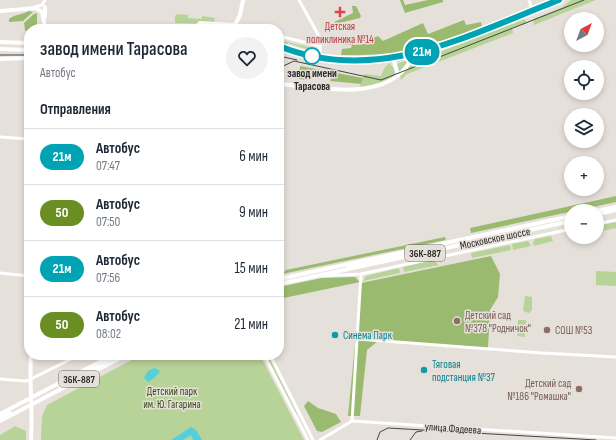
<!DOCTYPE html>
<html lang="ru">
<meta charset="utf-8">
<style>
:root{--surface:#fff;--page:#f2f2f3;--text:#1f2937;--muted:#747a83;--line:#e0e1e3}
body{margin:0;font-family:"Sofia Sans Condensed",sans-serif;background:var(--page);color:var(--text);height:100vh;display:flex;flex-direction:column;font-size:15px;white-space:nowrap}
*{box-sizing:border-box;margin:0}
p{font-size:13px;color:var(--muted)}
.icon{flex:none;width:22px;height:22px;fill:none;stroke:currentColor;stroke-width:2;stroke-linecap:round;stroke-linejoin:round}
.map{position:relative;flex:1;overflow:hidden}
.panel{position:absolute;left:24px;top:24px;width:260px;height:336px;display:flex;flex-direction:column;background:var(--surface);border-radius:16px;box-shadow:0 2px 6px #0003}
.panel>*{flex:none}
.badge{padding:0 8px;border-radius:13px;font-size:14px;line-height:26px}
.needle{width:26px;rotate:41deg}
.tools{position:absolute;left:564px;top:12px;display:grid;gap:8px}
.tools a{display:grid;place-items:center;width:40px;height:40px;border-radius:50%;background:var(--surface);box-shadow:0 2px 6px #0003;font-size:20px}
.map>.badge{position:absolute;translate:-50% -50%;box-shadow:0 0 0 2px #fff}
h2{padding:0 16px;font-size:15px;line-height:36px}
.round{display:grid;place-items:center;flex:none;width:42px;height:42px;border-radius:21px;background:var(--page)}
.overview{display:flex;align-items:center;justify-content:space-between;height:68px;padding:0 16px}
h1{font-size:19px;font-weight:600;line-height:30px}
ul{padding:0;list-style:none}
li{display:flex;align-items:center;gap:12px;height:56px;padding:0 16px;border-top:1px solid var(--line)}
li div{flex:1}
li b{display:block;font-size:15px}
li em{font-style:normal}
li .badge{min-width:44px;font-weight:700;text-align:center}
.map>svg:first-child{display:block}
.green{fill:#b8d398}
.forest{fill:#9abb6f}
.water{fill:#54cfdb}
.lines{fill:none;stroke-linecap:round;stroke-linejoin:round}
.minor{stroke:#fff;stroke-width:3}
.major{stroke:#fff;stroke-width:4}
.tram{stroke:#474542;stroke-width:1}
.line-casing{stroke:#fff;stroke-width:9}
.line{stroke:#00a3b4;stroke-width:6}
.health-dot{fill:#e0444e;stroke:#e6e0db;stroke-width:1.5}
.stop-dot{fill:#fff;stroke:#00a3b4;stroke-width:2}
.education-dot{fill:#8d6e63;stroke:#e6e0db;stroke-width:1.5}
.culture-dot{fill:#0f9aa8;stroke:#e6e0db;stroke-width:1.5}
.labels{text-anchor:middle;stroke-width:3;stroke-linejoin:round;paint-order:stroke}
.shield{fill:#e6e0db;stroke:#63605d;stroke-width:1}
.shield-label{font-size:10px;font-weight:bold;fill:#2b2927}
.health-label{font-size:11px;fill:#be3a42;stroke:#e6e0db}
.stop-label{font-size:11px;font-weight:bold;fill:#2b2927;stroke:#e6e0db}
.street-label{font-size:11px;fill:#2b2927;stroke:#e6e0db}
.education-label{font-size:11px;fill:#785e54;stroke:#e6e0db;text-anchor:start}
.culture-label{font-size:11px;fill:#0d838f;stroke:#e6e0db;text-anchor:start}
.park-label{font-size:11px;fill:#364b15;stroke:#e6e0db}
</style>
<div class="map">
<svg width="616" height="440" viewBox="0 0 616 440">
<rect width="100%" height="100%" fill="#e6e0db"/>
<g class="green">
<path d="M571,0H596L534,25L533,19L561,8Z"/>
<path d="M177,14L188,15V18L202,19V16L215,18L214,24L175,23V16Z"/>
<path d="M524,19L527,23L512,28L513,33L407,74L401,80L397,66L398,63L432,55Z"/>
<path d="M279,40L313,48L316,52L288,43L287,45L279,44Z"/>
<path d="M389,63L393,67L396,77L383,84L359,89L364,74L381,76L385,67Z"/>
<path d="M616,222V228L597,232V226Z"/>
<path d="M551,236L553,241L534,246L533,242L535,239Z"/>
<path d="M528,241L531,246L513,250L512,244Z"/>
<path d="M510,245L511,250L472,258L471,253Z"/>
<path d="M433,260L439,265L404,272L403,267Z"/>
<path d="M399,268L400,273L363,281L366,276Z"/>
<path d="M596,271L616,272V286L596,285Z"/>
<path d="M525,296L532,297V310L529,313L525,312L523,310Z"/>
<path d="M518,320H526L525,337L517,336Z"/>
<path d="M141,355H260L304,440H41L42,416L47,405Z"/>
<path d="M266,355H268L297,414H296Z"/>
<path d="M15,426L26,431V440H0V435Z"/>
</g>
<g class="forest">
<path d="M400,0H403L405,5L428,0H443V2L405,13Z"/>
<path d="M352,6H356L361,16L360,18L335,24L334,22L353,13Z"/>
<path d="M29,11L33,12L23,21L9,22V19C15,14 22,15 29,11Z"/>
<path d="M37,13V29H29V33L25,30L24,23L34,14Z"/>
<path d="M464,20L466,25L481,22L482,26C460,34 438,44 415,49C391,55 366,55 341,55L342,49L351,48L352,45L340,44L341,40L353,37L354,45L371,43L373,38L378,36L383,41L423,23L428,34Z"/>
<path d="M300,66L363,78L361,84L330,81L331,76H314L309,80L299,79Z"/>
<path d="M616,196V202L471,233L470,228Z"/>
<path d="M445,237L446,240L282,274L286,270Z"/>
<path d="M491,256L500,274L498,297L490,310L488,348L378,341L367,350L360,416H348L361,283Z"/>
<path d="M355,277L360,282L279,299V287L322,278Z"/>
<path d="M308,401L318,408L336,414L341,422L322,432L317,431L304,406Z"/>
</g>
<g class="water">
<path d="M154,368L159,370L160,372L154,378L148,382L144,378L148,371Z"/>
<path d="M191,427L196,430L202,440H193L191,435L183,440H171Z"/>
</g>
<g class="lines">
<g class="minor">
<path d="M299,0L320,38V55L325,58"/>
<path d="M529,0L532,10"/>
<path d="M35,7L42,5L45,0"/>
<path d="M235,25L249,29"/>
<path d="M279,36L320,46"/>
<path d="M0,137L29,139"/>
<path d="M597,224L616,220"/>
<path d="M412,262L428,253"/>
<path d="M0,273L29,276"/>
<path d="M322,276L361,274L571,229"/>
<path d="M357,339L542,353L616,357"/>
<path d="M264,355L308,440"/>
<path d="M270,355L313,440"/>
<path d="M0,379L25,381L29,380L79,355"/>
<path d="M352,421L361,274"/>
<path d="M320,440L352,421L616,438"/>
</g>
<g class="major">
<path d="M0,11L36,8L42,12L45,27"/>
<path d="M45,17V7"/>
<path d="M194,29L200,23L235,25L240,15L243,0"/>
<path d="M0,42L29,43"/>
<path d="M0,49L29,50"/>
<path d="M279,49C304,53 328,62 354,61C426,61 492,26 559,0"/>
<path d="M393,58L398,75"/>
<path d="M0,59L29,58"/>
<path d="M279,84C313,87 361,97 391,80C402,75 409,63 416,54"/>
<path d="M595,211L616,207"/>
<path d="M597,214L616,210"/>
<path d="M348,267L427,250"/>
<path d="M279,279L571,216"/>
<path d="M279,284L571,221"/>
<path d="M60,386L120,355"/>
<path d="M0,414L113,355"/>
<path d="M0,417L10,413"/>
<path d="M0,421L126,355"/>
<path d="M31,440C33,411 29,384 31,355"/>
</g>
<g class="tram">
<path d="M0,55H29"/>
<path d="M279,56L297,60"/>
<path d="M279,68L294,61L381,80L584,0"/>
<path d="M377,440L380,432L388,428L596,440"/>
<path d="M410,440L416,432L422,431"/>
</g>
</g>
<g class="lines">
<defs>
<path id="line" d="M279,46C377,86 468,35 559,0"/>
</defs>
<use href="#line" class="line-casing"/>
<use href="#line" class="line"/>
</g>
<path class="health-dot" d="M338 6h4v4h4v4h-4v4h-4v-4h-4v-4h4z"/>
<circle class="stop-dot" cx="312" cy="56" r="8"/>
<g class="education-dot">
<circle cx="457" cy="321" r="4"/>
<circle cx="547" cy="330" r="4"/>
<circle cx="579" cy="389" r="4"/>
</g>
<g class="culture-dot">
<circle cx="335" cy="335" r="4"/>
<circle cx="424" cy="370" r="4"/>
</g>
<g class="labels">
<g class="shield">
<rect x="405" y="245" width="40" height="16" rx="3"/>
<rect x="59" y="371" width="40" height="16" rx="3"/>
</g>
<g class="shield-label">
<text x="425" y="257">36К-887</text>
<text x="79" y="383">36К-887</text>
</g>
<g class="health-label">
<text x="340" y="30">Детская<tspan x="340" dy="13">поликлиника №14</tspan></text>
</g>
<g class="stop-label">
<text x="312" y="77">завод имени<tspan x="312" dy="13">Тарасова</tspan></text>
</g>
<g class="street-label">
<text transform="translate(495 238) rotate(-12)" y="4">Московское шоссе</text>
<text transform="translate(453 428) rotate(4)" y="4">улица Фадеева</text>
</g>
<g class="education-label">
<text x="465" y="319">Детский сад<tspan x="465" dy="13">№378 "Родничок"</tspan></text>
<text x="555" y="334">СОШ №53</text>
<text x="571" y="387" text-anchor="end">Детский сад<tspan x="571" dy="13">№186 "Ромашка"</tspan></text>
</g>
<g class="culture-label">
<text x="343" y="339">Синема Парк</text>
<text x="432" y="368">Тяговая<tspan x="432" dy="13">подстанция №37</tspan></text>
</g>
<g class="park-label">
<text x="172" y="395">Детский парк<tspan x="172" dy="13">им. Ю. Гагарина</tspan></text>
</g>
</g>
</svg>
<div class="tools">
<a><svg class="needle" viewBox="-14 -14 28 28"><path d="M0-13l5 13h-10z" fill="#e53935"/><path d="M0 13l5-13h-10z" fill="#747a83"/></svg></a>
<a><svg class="icon" aria-label="locate" viewBox="0 0 24 24"><circle cx="12" cy="12" r="6"/><path d="M12 2v4M12 18v4M2 12h4M18 12h4"/></svg></a>
<a><svg class="icon" aria-label="layers" viewBox="0 0 24 24"><path d="M12 4l9 5-9 5-9-5zM3 14l9 5 9-5"/></svg></a>
<a>+</a>
<a>−</a>
</div>
<b class="badge" style="left:422px;top:52px;background:#00a3b4;color:#fff">21м</b>
<section class="panel">
<div class="overview"><div><h1>завод имени Тарасова</h1><p>Автобус</p></div><a class="round"><svg class="icon" aria-label="heart" viewBox="0 0 24 24"><path d="M12 20l-8-8c-3-5 5-10 8-4 3-6 11-1 8 4z"/></svg></a></div>
<h2>Отправления</h2>
<ul>
<li><span class="badge" style="background:#00a3b4;color:#fff">21м</span><div><b>Автобус</b><p>07:47</p></div><em>6 мин</em></li>
<li><span class="badge" style="background:#6b8e23;color:#fff">50</span><div><b>Автобус</b><p>07:50</p></div><em>9 мин</em></li>
<li><span class="badge" style="background:#00a3b4;color:#fff">21м</span><div><b>Автобус</b><p>07:56</p></div><em>15 мин</em></li>
<li><span class="badge" style="background:#6b8e23;color:#fff">50</span><div><b>Автобус</b><p>08:02</p></div><em>21 мин</em></li>
</ul>
</section>
</div>
